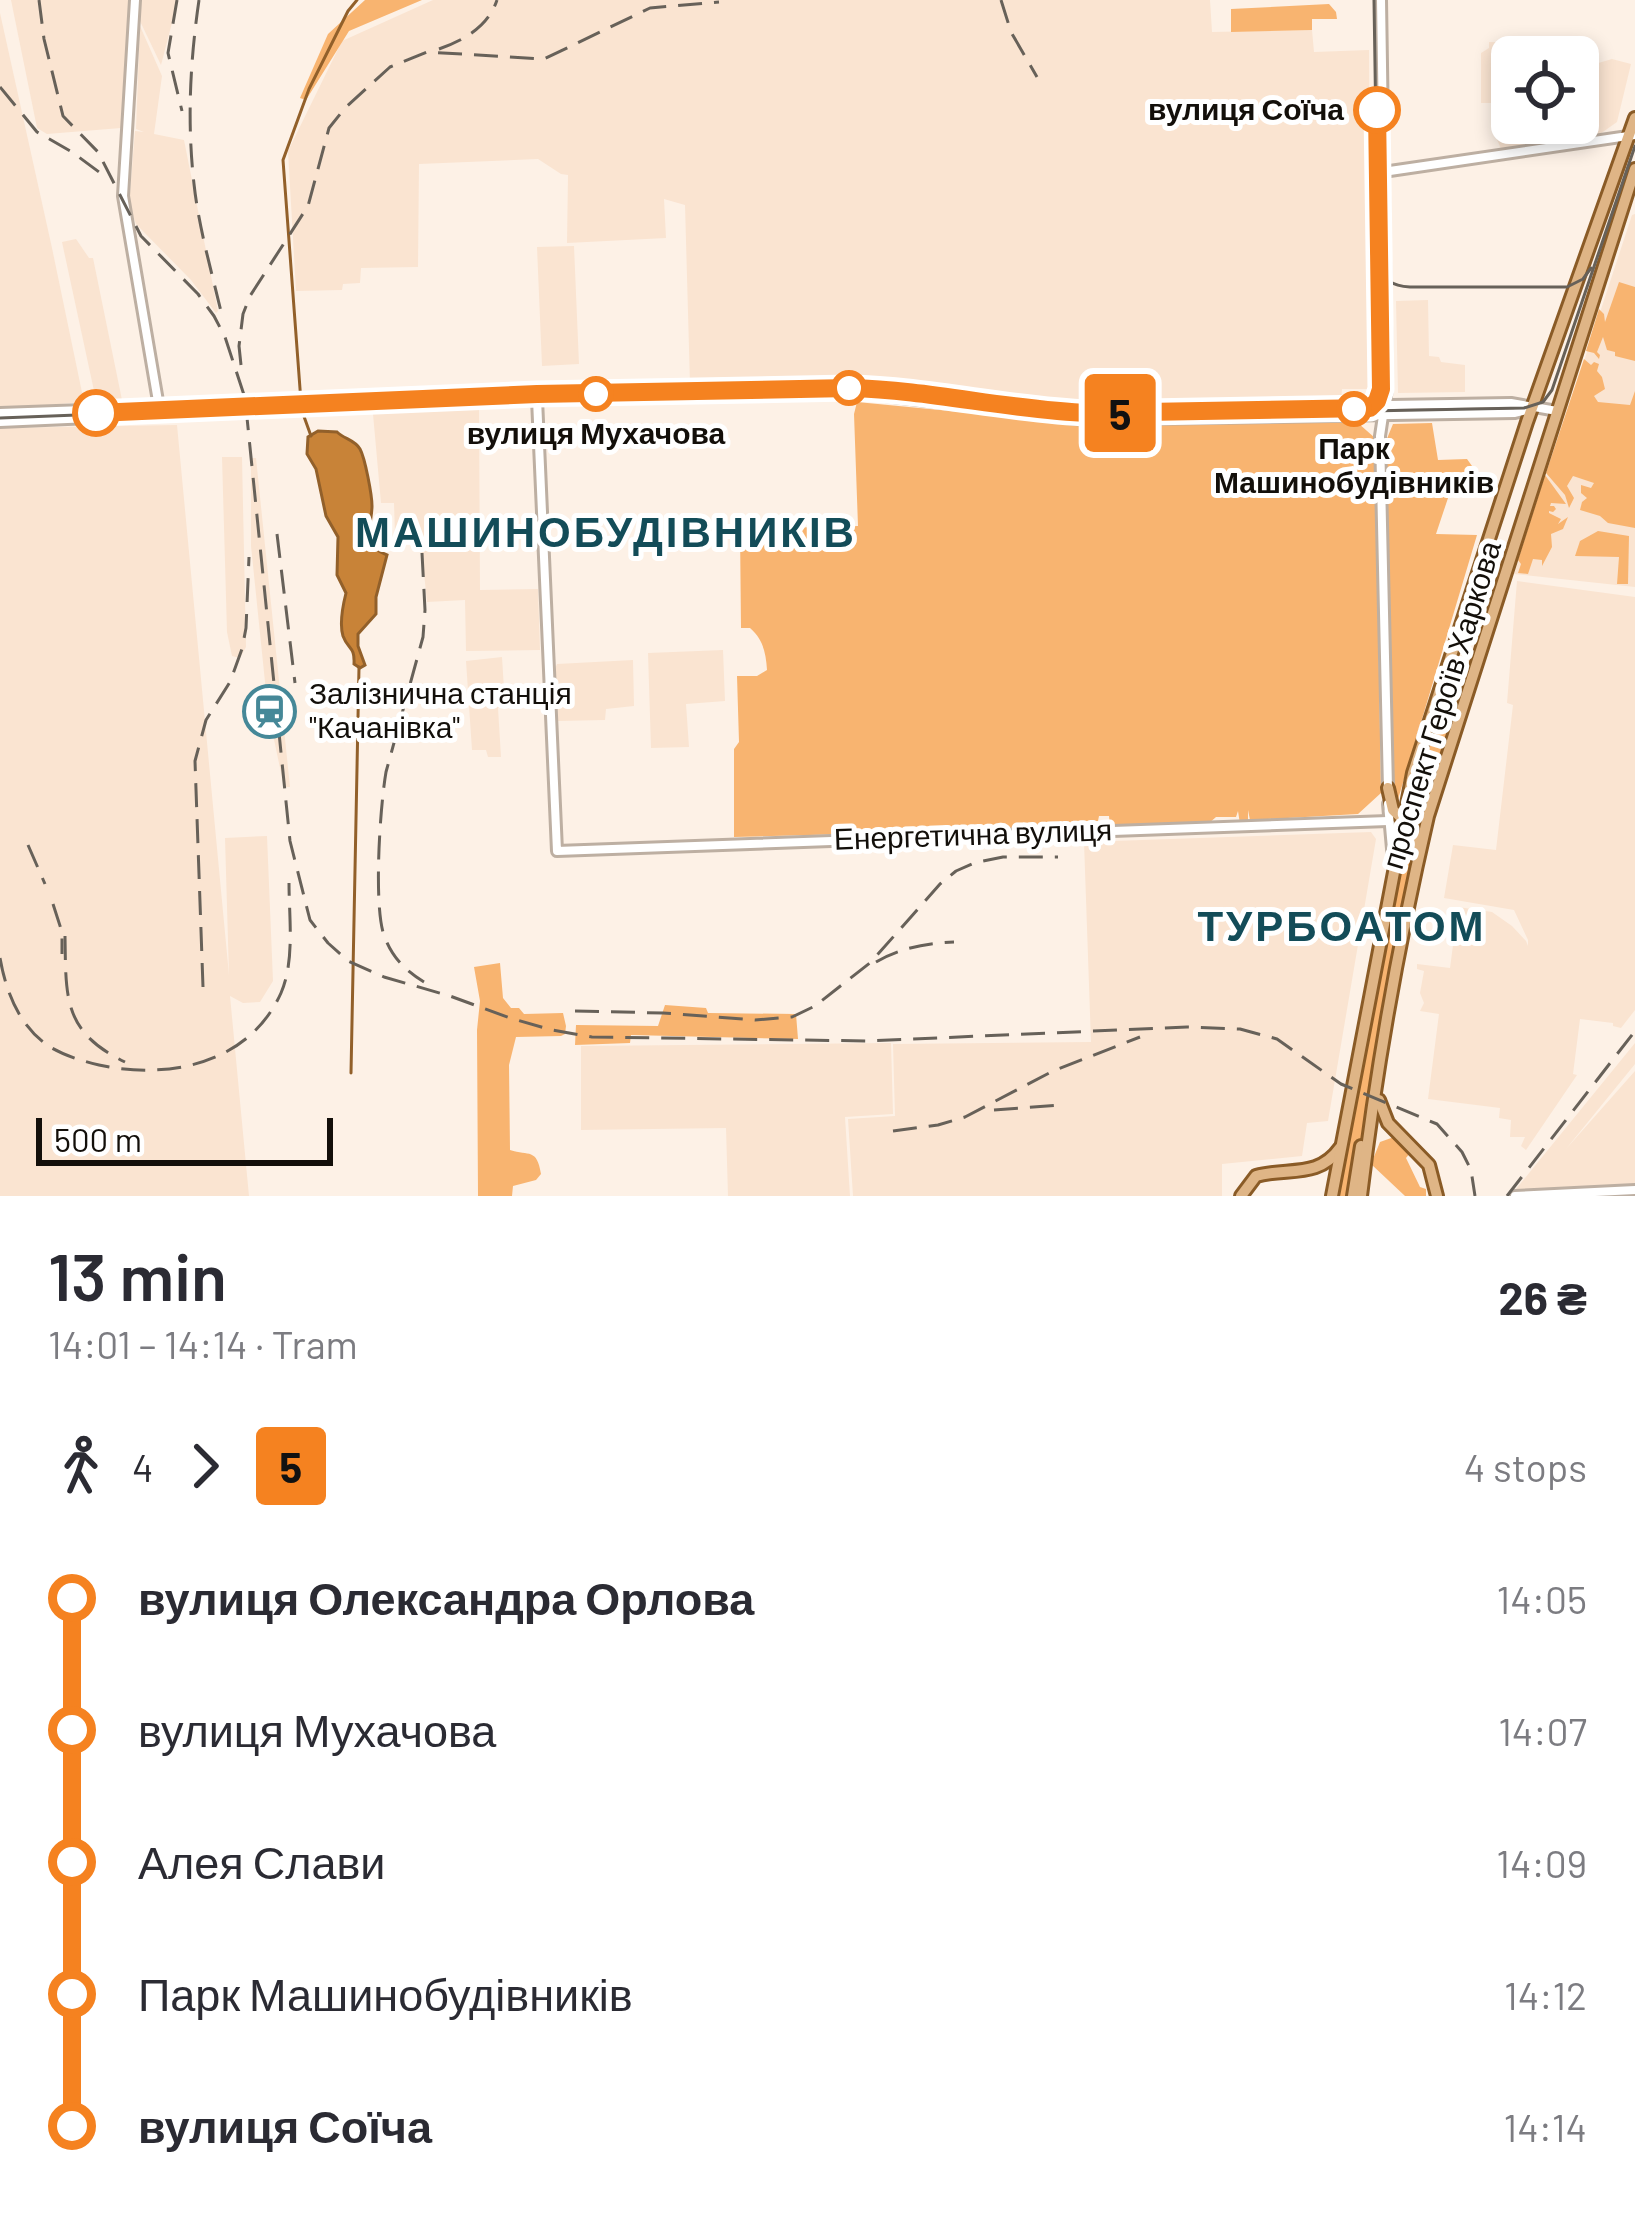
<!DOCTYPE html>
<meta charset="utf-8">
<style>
:root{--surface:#fff;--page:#f2f2f3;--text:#2b2b33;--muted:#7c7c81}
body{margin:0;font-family:Barlow,sans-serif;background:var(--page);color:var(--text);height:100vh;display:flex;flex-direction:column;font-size:45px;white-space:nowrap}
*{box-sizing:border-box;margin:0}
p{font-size:39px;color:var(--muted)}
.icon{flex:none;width:66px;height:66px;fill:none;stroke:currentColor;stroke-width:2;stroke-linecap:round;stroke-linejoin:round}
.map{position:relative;height:1196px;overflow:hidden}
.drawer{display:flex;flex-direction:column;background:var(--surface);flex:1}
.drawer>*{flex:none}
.badge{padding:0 24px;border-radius:9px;font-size:42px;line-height:78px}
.tools{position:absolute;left:1491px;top:36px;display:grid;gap:24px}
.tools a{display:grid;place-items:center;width:108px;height:108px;border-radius:18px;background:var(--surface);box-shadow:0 6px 18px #0003;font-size:60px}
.scale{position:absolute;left:36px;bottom:30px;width:297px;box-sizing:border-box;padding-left:12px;border:6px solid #130f0a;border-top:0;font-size:33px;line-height:42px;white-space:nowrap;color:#130f0a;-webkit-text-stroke:9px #fff;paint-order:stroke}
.map>.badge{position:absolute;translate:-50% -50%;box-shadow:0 0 0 6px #fff}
.legs{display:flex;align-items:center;gap:18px;height:132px;padding:0 48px;font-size:39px}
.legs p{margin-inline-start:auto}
.overview{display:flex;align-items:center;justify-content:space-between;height:204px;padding:0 48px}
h1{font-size:66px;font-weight:600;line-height:90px}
ul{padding:0 48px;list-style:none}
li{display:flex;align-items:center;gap:42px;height:132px;font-size:45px}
li i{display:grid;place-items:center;width:18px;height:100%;margin:0 15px;background:currentColor}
li i::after{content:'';width:30px;height:30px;margin:-15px;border:9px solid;border-radius:50%;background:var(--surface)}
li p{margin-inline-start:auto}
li:first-child i{background:linear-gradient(#0000 50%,currentColor 0)}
li:last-child i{background:linear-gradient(currentColor 50%,#0000 0)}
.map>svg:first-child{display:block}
.built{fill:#fae4d1}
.green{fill:#f8b470}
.water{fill:#c88338;stroke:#92602a;stroke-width:3}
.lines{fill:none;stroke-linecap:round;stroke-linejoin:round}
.stream{stroke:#92602a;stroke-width:3}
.tertiary-casing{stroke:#bdafa2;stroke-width:14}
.secondary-casing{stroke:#bdafa2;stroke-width:14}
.primary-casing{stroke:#8a5b26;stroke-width:16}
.tertiary{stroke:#fff;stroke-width:8}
.secondary{stroke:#fff;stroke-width:8}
.primary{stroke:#dfb586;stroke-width:10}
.tram{stroke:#676159;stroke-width:3}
.rail{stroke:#676159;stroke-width:3;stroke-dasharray:24 12;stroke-linecap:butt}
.secondary-bridge-casing{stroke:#bdafa2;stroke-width:14;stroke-linecap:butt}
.secondary-bridge{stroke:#fff;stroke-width:8}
.line-1-casing{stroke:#fff;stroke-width:27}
.line-1{stroke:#f58220;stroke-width:18}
.stop-1-dot{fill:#fff;stroke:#f58220;stroke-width:6}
.labels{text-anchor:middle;stroke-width:10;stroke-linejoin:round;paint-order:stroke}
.stop-label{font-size:30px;font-weight:bold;fill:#130f0a;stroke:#fff}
.poi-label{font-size:30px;fill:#130f0a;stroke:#fff;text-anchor:start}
.street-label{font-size:30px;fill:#130f0a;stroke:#fff}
.district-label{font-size:42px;font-weight:bold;letter-spacing:3px;fill:#134c58;stroke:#fff}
</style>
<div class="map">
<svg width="1635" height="1196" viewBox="0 0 1635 1196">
<rect width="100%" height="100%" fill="#fdf1e6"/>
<g class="built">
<path d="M11,0H130L121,128L47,134L37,128Z"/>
<path d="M140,0H178L161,65L139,19Z"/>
<path d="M433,0H1210L1212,32L1312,30L1314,52L1369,50L1371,389H1342L1341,401L1168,407L1068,404L870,377L690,384L685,205L664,199L666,238L567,243L568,175L561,174L538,159L419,164L418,267L361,268L360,283L343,284L342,290L296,291L288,151L342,41Z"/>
<path d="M0,13L52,248L84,402L0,409Z"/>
<path d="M140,26L162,76L154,134L184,140L218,311L216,313L191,280L136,224L129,205L135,131L144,132L136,129Z"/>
<path d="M1489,42L1558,44L1589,51L1586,61L1578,64V57H1512V90L1492,103H1481V53L1489,48Z"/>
<path d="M1612,59L1631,64L1617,122L1600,134L1501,149L1491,125L1496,106L1512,98V123H1578V69Z"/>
<path d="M1635,214V587L1514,574L1632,215Z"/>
<path d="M76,239L89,258H93L122,400H96L62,242Z"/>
<path d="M574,246L579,364L542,366L537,247Z"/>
<path d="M1428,300L1429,356L1439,357L1441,362L1465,365V392L1398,393L1396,301Z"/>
<path d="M479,407L480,590L538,589L540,650L466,651L465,600L427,602L421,544L403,541L401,533L395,535L394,503H381L373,414Z"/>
<path d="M177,425L229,975L225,838L267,836L273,981L260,1002L243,1003L230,996L249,1196H0V428Z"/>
<path d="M222,457H242L246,647L240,658L232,656L227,632Z"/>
<path d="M251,458H256L290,787H284L268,711L251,546Z"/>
<path d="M1517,581L1635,597V1010L1621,1028L1613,1026V1023L1580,1019L1573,1074L1577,1075L1526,1150L1521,1146L1525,1137H1510L1511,1120L1499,1118L1500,1108L1428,1099L1439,1014L1420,1011L1424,1003L1420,993L1424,971L1417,969V964L1450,968L1458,907L1492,912L1512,926L1526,941L1528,946V940L1514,910L1444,898L1453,845L1496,850L1513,705L1507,703Z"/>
<path d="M723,650L725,701L686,704L689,747L651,748L648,653Z"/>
<path d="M502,657L505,705L498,708L501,757H488L486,750H472L466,661Z"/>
<path d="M633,660L634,706L606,709L605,720L558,721L555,669L557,664Z"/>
<path d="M1371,832L1376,839L1328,1121L1307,1123L1302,1156L1222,1164V1196H853L848,1119L895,1116L893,1044L1091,1042L1084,842Z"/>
<path d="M891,1043L893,1114L845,1117L850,1196H728L726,1128L581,1130V1046Z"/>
<path d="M1635,1043V1064L1566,1149L1635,1071V1186L1521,1194L1516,1189Z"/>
</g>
<g class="green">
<path d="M365,0H422L349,31L306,100L300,98L328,34Z"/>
<path d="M1329,4L1336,12L1337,19H1312V30L1231,32V9Z"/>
<path d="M1619,282L1635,287V361L1615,356V352L1607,350L1603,337L1597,352L1600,355L1599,359L1594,353L1586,351L1599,309L1604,314L1605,322Z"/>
<path d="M1584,359L1591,365L1594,362L1599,364L1597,371L1602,377L1605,389L1594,396L1598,402L1630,405L1635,391V528L1608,523L1600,516L1580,510L1582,502L1587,498L1581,493V485L1591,488L1594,483L1573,476L1567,486L1574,498L1569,508L1565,495L1546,473Z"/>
<path d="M857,402L971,413L978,411L997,412L1077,424L1319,418L1325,423H1358L1375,438L1381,793L1358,814L1250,820L1248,810V823L1240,824L1238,811L1236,817H1216L1208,824L1110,827L1109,816H1099L1098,821H1080L1078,828L734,837V749L739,742L737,676H757L767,670C766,653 763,639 750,628H741L740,529L858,526L854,414Z"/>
<path d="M1432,423L1438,460L1467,459L1472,466L1467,490L1453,483L1436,534L1477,535L1396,806L1393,801L1386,441L1393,424Z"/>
<path d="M1545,475L1566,504L1551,503L1550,506H1554L1556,509L1553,512L1549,511V513L1561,519L1558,524L1568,517L1563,529L1551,534L1552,547L1542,566V560L1533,559L1528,574L1518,573L1521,564L1518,560Z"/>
<path d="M1598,531L1629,536L1628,584H1617L1619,557L1575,556L1580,541Z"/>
<path d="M1443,710L1454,715L1425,812L1410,808L1439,712Z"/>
<path d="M1410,833L1414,842L1351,1196H1337L1406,834Z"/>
<path d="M500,963L503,998L511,1008H519L524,1014L563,1013L566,1026L565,1034L561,1036L516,1037L509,1065L510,1150C529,1156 537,1148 541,1174L536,1180L513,1186L512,1196H478L477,1030L480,1001L474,967Z"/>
<path d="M665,1005L706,1008L708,1013L796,1014L798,1039L631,1035L630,1043L575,1045L576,1025L658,1026Z"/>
<path d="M1394,1137L1411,1152L1406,1158L1420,1187L1426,1189V1196H1405L1371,1164L1380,1142Z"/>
</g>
<path class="water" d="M318,431L337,432C344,439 355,440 360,449C365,458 372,495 372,506C372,525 360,545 387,555L376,597V614L358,634V646L365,665L360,668L354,664C355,646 348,650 343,636C339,623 343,605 346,593L337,575L338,537L326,516L316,469L307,454L308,437Z"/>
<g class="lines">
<g class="stream">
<path d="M301,402L283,160L309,89L348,11L357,0"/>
<path d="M302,411L311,436"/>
<path d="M351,1073L359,667"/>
</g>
<defs>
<g id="tertiary">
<path d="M135,0L123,196L159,407"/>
<path d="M1383,172L1635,135"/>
<path d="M537,399L557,851L1388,821"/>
<path d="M1515,1196L1635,1190"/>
</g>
<g id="secondary">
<path d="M1381,0L1387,389L1380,436L1388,789"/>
<path d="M302,402L537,391L865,384L1050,408L1092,410L1511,403L1557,411"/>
<path d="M302,409L537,400L852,392L1084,420L1515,413L1530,409"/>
<path d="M0,413L225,405"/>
<path d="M0,422L225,412"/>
<path d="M1388,804L1393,860"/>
</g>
<g id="primary">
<path d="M1388,788L1393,810L1414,830L1416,844"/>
<path d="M1379,1100L1388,1123L1429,1165L1437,1196"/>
<path d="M1241,1196L1256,1176C1288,1167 1318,1179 1340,1148"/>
<path d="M1332,1196L1413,773L1527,422L1635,118"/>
<path d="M1353,1196L1361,1146"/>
<path d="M1361,1196C1376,1069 1399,941 1428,816L1635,169"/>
</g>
</defs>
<use href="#tertiary" class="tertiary-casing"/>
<use href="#secondary" class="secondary-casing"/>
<use href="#primary" class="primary-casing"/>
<use href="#tertiary" class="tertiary"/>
<use href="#secondary" class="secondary"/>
<use href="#primary" class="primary"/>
<g class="tram">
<path d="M1378,262C1383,280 1392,286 1410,287H1567L1583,279L1591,268"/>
<path d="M1368,411L1524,408L1543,402L1552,390L1635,146"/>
<path d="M0,418L615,394L848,390C929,393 1009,411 1089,416L1368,411L1379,404L1383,394L1378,262L1374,0"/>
</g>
<g class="rail">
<path d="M39,0L44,39L63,116L98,152L141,236L198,294L214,316L225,337L245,398L290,841L310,920L328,943L348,961L384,977L450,996L510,1018L552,1030L592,1037L867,1041L1187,1027L1240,1029L1277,1039L1341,1084L1437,1124L1462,1152L1471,1170L1475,1196"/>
<path d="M177,0L168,53L182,111"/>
<path d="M199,0C190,62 187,122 194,184C199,230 213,276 223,320"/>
<path d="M1001,0L1011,32L1037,77"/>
<path d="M439,49C464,40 488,27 497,0"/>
<path d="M0,87L37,132L72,152L103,175"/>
<path d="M241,365L239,346L243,314L250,296L308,206L329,128L345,108L390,67L427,52L544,59L650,8L719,2"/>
<path d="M277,534L295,683"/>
<path d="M422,553L425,610L423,637L386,772C380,807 374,899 383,932C390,955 404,970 424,982"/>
<path d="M28,845L45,884"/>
<path d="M53,904L62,932V954"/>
<path d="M65,936C66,998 63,1032 125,1062"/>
<path d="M0,958C6,992 19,1025 47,1045C62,1055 82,1061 99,1065C169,1080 249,1064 281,993C295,961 289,917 289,883"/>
<path d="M876,962C900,948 927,943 954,942"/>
<path d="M203,987L195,761L206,720L230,682L242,649L246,628L249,557"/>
<path d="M575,1011L663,1013L755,1020L792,1017L815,1006L871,962L940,884L956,871L974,863L1003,857H1058"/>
<path d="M994,1110L1059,1105"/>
<path d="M893,1131L938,1125L965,1117L1053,1071L1140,1037"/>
<path d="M1507,1196L1635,1031"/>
</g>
<defs>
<g id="secondary-bridge">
<path d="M225,405L302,402"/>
<path d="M225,412L302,409"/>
</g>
</defs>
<use href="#secondary-bridge" class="secondary-bridge-casing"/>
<use href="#secondary-bridge" class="secondary-bridge"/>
</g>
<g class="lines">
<defs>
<path id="line-1" d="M96,413L537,394L850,388C930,390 1009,410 1089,413L1370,408L1377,401L1381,389L1377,110"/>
</defs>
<use href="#line-1" class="line-1-casing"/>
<use href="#line-1" class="line-1"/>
</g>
<defs>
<symbol id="station-ring" viewBox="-11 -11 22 22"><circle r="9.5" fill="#fff" stroke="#458898" stroke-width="1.5"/><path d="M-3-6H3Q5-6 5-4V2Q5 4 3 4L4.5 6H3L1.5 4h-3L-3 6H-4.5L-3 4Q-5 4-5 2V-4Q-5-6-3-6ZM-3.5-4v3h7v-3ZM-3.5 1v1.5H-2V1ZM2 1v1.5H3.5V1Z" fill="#458898"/></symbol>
</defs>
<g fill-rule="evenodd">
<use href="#station-ring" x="240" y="682" width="59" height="59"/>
</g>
<g class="stop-1-dot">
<circle cx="1377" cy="110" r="21"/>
<circle cx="849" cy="388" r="15"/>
<circle cx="596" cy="394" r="15"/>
<circle cx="1354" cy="409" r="15"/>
<circle cx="96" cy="413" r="21"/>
</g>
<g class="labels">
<g class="stop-label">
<text x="1344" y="120" text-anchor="end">вулиця Соїча</text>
<text x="596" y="444">вулиця Мухачова</text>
<text x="1354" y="459">Парк<tspan x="1354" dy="34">Машинобудівників</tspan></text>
</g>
<g class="poi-label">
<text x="309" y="704">Залізнична станція<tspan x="309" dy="34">"Качанівка"</tspan></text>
</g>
<g class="street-label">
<text transform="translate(1442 705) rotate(-73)" y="10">проспект Героїв Харкова</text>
<text transform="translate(973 835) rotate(-2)" y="10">Енергетична вулиця</text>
</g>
<g class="district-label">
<text x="606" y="547">МАШИНОБУДІВНИКІВ</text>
<text x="1342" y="941">ТУРБОАТОМ</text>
</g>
</g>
</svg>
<div class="tools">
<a><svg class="icon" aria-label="locate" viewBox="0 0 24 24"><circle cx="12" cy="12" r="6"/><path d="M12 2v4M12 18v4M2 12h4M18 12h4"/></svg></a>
</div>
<div class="scale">500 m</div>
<b class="badge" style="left:1120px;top:413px;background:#f58220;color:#111">5</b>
</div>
<section class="drawer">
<div class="overview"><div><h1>13 min</h1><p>14:01 – 14:14 · Tram</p></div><b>26 ₴</b></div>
<div class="legs"><svg class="icon" aria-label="walk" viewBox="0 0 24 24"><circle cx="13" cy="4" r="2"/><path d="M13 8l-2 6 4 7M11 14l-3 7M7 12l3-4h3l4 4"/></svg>4<svg class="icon" aria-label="forward" viewBox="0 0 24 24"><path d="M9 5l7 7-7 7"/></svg><b class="badge" style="background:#f58220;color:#111">5</b><p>4 stops</p></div>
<ul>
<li><i style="color:#f58220"></i><b>вулиця Олександра Орлова</b><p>14:05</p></li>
<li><i style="color:#f58220"></i><span>вулиця Мухачова</span><p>14:07</p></li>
<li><i style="color:#f58220"></i><span>Алея Слави</span><p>14:09</p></li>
<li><i style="color:#f58220"></i><span>Парк Машинобудівників</span><p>14:12</p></li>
<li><i style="color:#f58220"></i><b>вулиця Соїча</b><p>14:14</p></li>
</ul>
</section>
